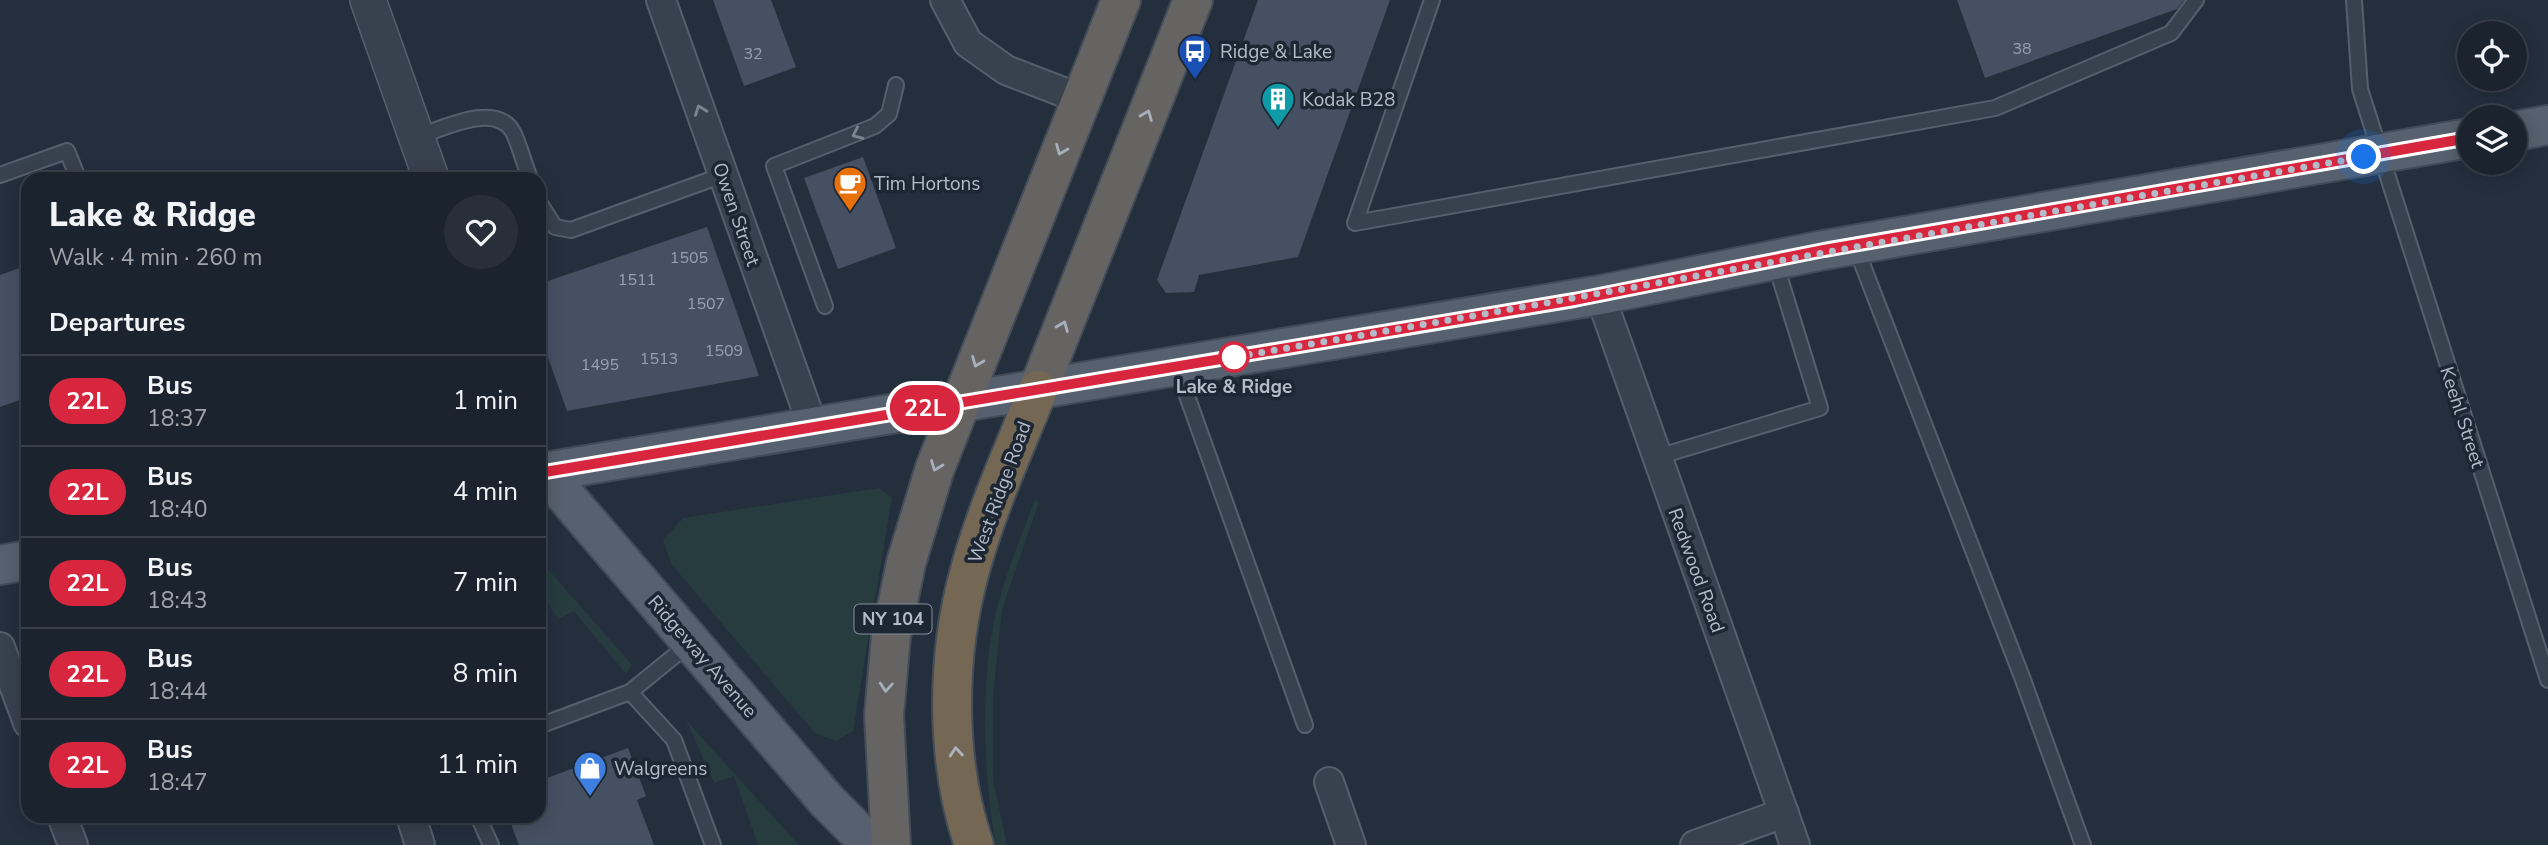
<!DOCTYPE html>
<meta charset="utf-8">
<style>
:root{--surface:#1b232e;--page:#282f3a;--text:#f1f3f6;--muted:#a0a4aa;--line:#39404a}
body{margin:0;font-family:"Nunito Sans",sans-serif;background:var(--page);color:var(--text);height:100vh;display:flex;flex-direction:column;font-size:26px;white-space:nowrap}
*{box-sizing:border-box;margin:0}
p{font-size:23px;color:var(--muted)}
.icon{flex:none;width:38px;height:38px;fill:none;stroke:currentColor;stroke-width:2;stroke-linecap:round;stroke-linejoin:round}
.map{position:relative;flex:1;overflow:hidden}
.details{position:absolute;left:21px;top:172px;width:525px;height:651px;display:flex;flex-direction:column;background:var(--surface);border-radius:21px;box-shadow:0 4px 18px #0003,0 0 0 2px var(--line)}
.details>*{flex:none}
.badge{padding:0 14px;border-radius:23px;font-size:24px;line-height:46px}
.controls{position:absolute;left:2457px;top:21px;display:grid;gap:14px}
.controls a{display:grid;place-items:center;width:70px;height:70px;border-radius:50%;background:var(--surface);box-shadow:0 4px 18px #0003,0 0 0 2px var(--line);font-size:35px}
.you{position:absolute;width:35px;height:35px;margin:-18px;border:5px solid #fff;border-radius:50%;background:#1a73e8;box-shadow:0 0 0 10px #1a73e833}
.map>.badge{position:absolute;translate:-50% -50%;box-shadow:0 0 0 4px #fff}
h2{padding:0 28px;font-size:26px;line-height:63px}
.round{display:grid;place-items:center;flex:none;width:74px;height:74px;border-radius:37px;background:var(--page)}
.head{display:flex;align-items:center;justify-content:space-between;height:119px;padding:0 28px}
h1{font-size:33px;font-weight:800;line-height:52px}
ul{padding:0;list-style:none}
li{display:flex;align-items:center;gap:21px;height:91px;padding:0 28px;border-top:2px solid var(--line)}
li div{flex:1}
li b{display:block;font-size:26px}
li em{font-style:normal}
li .badge{min-width:77px;font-weight:700;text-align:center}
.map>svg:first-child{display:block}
.green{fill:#263c3f}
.building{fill:#455162}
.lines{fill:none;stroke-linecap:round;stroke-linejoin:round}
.service-casing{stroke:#565f6c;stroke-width:18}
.minor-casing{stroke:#565f6c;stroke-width:32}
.tertiary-casing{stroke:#565f6c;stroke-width:38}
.primary-casing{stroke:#414a57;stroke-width:42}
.trunk-casing{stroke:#434c59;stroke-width:42}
.motorway-casing{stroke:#434c59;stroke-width:42}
.service{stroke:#38414e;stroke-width:14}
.minor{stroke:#38414e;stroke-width:28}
.tertiary{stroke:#38414e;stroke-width:35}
.primary{stroke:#56606e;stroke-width:38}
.trunk{stroke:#656462;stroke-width:38}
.motorway{stroke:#746855;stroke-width:38}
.oneway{stroke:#7c8592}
.oneway2{stroke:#a8afba}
.oneway3{stroke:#aeb4bd}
.line-casing{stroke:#fff;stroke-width:16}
.line{stroke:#d7263d;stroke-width:10}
.walk{stroke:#b4bcc9;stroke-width:7;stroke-dasharray:0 12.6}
.stop-dot{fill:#fff;stroke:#d7263d;stroke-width:3.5}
.labels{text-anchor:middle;stroke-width:7;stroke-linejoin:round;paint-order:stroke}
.number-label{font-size:16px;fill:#98a1af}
.shield{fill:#1d2633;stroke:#878f9c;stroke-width:2}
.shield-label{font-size:18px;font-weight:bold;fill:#b4bcc9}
.poi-label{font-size:19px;fill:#b4bcc9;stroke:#1d2633;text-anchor:start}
.street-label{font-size:19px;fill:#b4bcc9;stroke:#1d2633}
.stop-label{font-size:19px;font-weight:bold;fill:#b4bcc9;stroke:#1d2633}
</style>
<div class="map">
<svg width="2548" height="845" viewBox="0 0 2548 845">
<rect width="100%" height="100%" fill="#242f3e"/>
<g class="green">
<path d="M879,488L892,498L853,731L836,741L815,733L672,565L663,541L683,518Z"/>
<path d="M1035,499L1039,502L1002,609L993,696V780L1007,845H996C983,774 979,676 998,605C1007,570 1022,534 1035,499Z"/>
<path d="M539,559L632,665L626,674L574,611L558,619L539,591Z"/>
<path d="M686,720L796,842L798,845H758L734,776L714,783Z"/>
</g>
<g class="building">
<path d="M713,0H771L796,67L744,86Z"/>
<path d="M1258,0H1390L1298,257L1199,275L1194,292L1166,293L1157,280Z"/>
<path d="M1957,0H2184L2177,9L1985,78Z"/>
<path d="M863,157L896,248L838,269L804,178Z"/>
<path d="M707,227L759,376L567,411L539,332V284Z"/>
<path d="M28,265V397L0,407V275Z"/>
<path d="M628,748L646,796L637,800L654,845H519L508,816H539V781Z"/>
</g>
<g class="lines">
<defs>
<g id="service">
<path d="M1432,0L1355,223L1995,108L2171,33L2196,0"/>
<path d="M2354,0L2360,89L2548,680"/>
<path d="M417,137C442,129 496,101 513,132C520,146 524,164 530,178"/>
<path d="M0,175L67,151L78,178"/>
<path d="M539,202L555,227L571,230L723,175"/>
<path d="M1856,248L2022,677L2083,845"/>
<path d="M825,306L774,166L875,126L889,114L896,85"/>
<path d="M1177,368L1305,725"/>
<path d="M1657,457L1820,408L1775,262"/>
<path d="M630,692L674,740L713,845"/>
<path d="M539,726L630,692L689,644"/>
<path d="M478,816L491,845"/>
</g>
<g id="minor">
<path d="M661,0L813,427"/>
<path d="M945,0L968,43L1006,70L1081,99"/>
<path d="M1600,295L1795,845"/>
<path d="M0,647L28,723"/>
<path d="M1329,782L1351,845"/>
<path d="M62,816L73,845"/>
<path d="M411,816L420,845"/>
<path d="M1695,845L1784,813"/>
</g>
<path id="tertiary" d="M368,0L431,178"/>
<g id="primary">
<path d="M2515,131L2548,125"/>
<path d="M545,472L827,801L871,845"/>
<path d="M539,473L1600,295L1824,250L2469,138"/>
<path d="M0,565L28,560"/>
</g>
<g id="trunk">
<path d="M1038,390L1193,0"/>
<path d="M891,845L884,715L891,636L906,563L935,468L1121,0"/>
</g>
<path id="motorway" d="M974,845C945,760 946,656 970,570C987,508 1014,449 1038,390"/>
</defs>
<use href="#service" class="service-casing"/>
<use href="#minor" class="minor-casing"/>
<use href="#tertiary" class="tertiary-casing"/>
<use href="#primary" class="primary-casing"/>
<use href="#trunk" class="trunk-casing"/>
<use href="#motorway" class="motorway-casing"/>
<use href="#service" class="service"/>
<use href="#minor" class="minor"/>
<use href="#tertiary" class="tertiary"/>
<use href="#primary" class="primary"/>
<use href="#trunk" class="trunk"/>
<use href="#motorway" class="motorway"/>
</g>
<defs><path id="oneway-chevron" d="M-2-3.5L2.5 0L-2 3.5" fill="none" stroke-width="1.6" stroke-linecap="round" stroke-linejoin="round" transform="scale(1.75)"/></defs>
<g class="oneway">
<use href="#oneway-chevron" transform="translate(700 110) rotate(-110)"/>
<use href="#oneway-chevron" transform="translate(857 134) rotate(155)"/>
</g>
<g class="oneway2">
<use href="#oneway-chevron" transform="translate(1147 115) rotate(-68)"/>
<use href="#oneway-chevron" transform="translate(1061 150) rotate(112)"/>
<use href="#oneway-chevron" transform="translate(1063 326) rotate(-68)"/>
<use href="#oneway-chevron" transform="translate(977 362) rotate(112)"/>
<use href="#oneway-chevron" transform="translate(936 466) rotate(111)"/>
<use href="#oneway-chevron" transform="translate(886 687) rotate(94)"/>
</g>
<use class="oneway3" href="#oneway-chevron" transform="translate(956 752) rotate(-95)"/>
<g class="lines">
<defs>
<path id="line" d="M539,473L1574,300L1824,250L2469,138"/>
</defs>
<use href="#line" class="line-casing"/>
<use href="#line" class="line"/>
<path class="walk" d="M1234,357L1223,359C1604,295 1983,222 2364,157"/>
</g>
<defs>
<symbol id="bus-pin" viewBox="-11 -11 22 30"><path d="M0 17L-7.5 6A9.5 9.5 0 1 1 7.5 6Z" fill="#1a4fb4" stroke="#1d2633"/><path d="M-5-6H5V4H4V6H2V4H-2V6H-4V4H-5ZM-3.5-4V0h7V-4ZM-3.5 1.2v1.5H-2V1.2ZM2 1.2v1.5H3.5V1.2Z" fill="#fff"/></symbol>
<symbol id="building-pin" viewBox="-11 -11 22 30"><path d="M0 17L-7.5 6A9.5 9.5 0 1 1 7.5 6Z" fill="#0f9aa8" stroke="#1d2633"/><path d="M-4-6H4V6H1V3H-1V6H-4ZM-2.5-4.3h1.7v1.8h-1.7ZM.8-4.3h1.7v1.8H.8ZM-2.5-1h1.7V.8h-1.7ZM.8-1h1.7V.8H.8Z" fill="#fff"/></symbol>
<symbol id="cafe-pin" viewBox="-11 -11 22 30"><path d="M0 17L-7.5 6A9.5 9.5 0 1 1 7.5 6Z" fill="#e8710a" stroke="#1d2633"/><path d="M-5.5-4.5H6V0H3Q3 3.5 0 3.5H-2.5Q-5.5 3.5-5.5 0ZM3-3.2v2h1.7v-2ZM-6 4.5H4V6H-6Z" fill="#fff"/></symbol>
<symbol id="shop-pin" viewBox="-11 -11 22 30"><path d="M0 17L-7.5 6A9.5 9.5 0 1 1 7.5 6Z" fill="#3f7fe0" stroke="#1d2633"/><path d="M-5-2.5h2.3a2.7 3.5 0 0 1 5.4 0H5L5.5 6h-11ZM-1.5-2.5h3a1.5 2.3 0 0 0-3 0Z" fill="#fff"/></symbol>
</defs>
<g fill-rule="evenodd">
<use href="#bus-pin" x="1176" y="32" width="38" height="52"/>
<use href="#building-pin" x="1259" y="80" width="38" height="52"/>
<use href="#cafe-pin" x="831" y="164" width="38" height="52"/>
<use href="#shop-pin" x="571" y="749" width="38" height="52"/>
</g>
<circle class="stop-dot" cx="1234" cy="357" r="14"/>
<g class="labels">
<g class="number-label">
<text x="2022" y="54">38</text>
<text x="753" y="59">32</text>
<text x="689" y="263">1505</text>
<text x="637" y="285">1511</text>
<text x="706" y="309">1507</text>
<text x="724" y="356">1509</text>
<text x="659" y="364">1513</text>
<text x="600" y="370">1495</text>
</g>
<rect class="shield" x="854.5" y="604.5" width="77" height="29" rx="5"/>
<g class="shield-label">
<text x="893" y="625">NY 104</text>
</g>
<g class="poi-label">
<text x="1220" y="58">Ridge &amp; Lake</text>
<text x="1302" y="106">Kodak B28</text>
<text x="874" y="190">Tim Hortons</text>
<text x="614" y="775">Walgreens</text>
</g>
<g class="street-label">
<text transform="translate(737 214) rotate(71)" y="7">Owen Street</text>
<text transform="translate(2463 417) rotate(72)" y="7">Keehl Street</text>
<text transform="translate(999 492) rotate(-70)" y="7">West Ridge Road</text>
<text transform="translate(1697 570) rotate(70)" y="7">Redwood Road</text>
<text transform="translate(703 656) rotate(49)" y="7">Ridgeway Avenue</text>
</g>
<g class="stop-label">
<text x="1234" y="393">Lake &amp; Ridge</text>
</g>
</g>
</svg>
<div class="controls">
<a><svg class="icon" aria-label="locate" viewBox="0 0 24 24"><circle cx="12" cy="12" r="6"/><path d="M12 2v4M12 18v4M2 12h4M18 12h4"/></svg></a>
<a><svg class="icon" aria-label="layers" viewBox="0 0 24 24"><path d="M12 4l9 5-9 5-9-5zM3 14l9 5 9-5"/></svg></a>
</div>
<div class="you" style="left:2364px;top:157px"></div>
<b class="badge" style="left:925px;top:408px;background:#d7263d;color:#fff">22L</b>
<section class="details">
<div class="head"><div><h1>Lake &amp; Ridge</h1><p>Walk · 4 min · 260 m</p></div><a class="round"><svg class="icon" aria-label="heart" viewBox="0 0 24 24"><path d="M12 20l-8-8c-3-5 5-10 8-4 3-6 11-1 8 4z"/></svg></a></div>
<h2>Departures</h2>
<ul>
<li><span class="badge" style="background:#d7263d;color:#fff">22L</span><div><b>Bus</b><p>18:37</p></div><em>1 min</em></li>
<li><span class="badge" style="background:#d7263d;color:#fff">22L</span><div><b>Bus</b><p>18:40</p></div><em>4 min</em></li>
<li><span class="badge" style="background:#d7263d;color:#fff">22L</span><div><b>Bus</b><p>18:43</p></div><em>7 min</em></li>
<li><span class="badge" style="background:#d7263d;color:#fff">22L</span><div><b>Bus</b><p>18:44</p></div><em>8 min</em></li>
<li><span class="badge" style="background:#d7263d;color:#fff">22L</span><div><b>Bus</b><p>18:47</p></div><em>11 min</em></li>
</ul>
</section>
</div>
